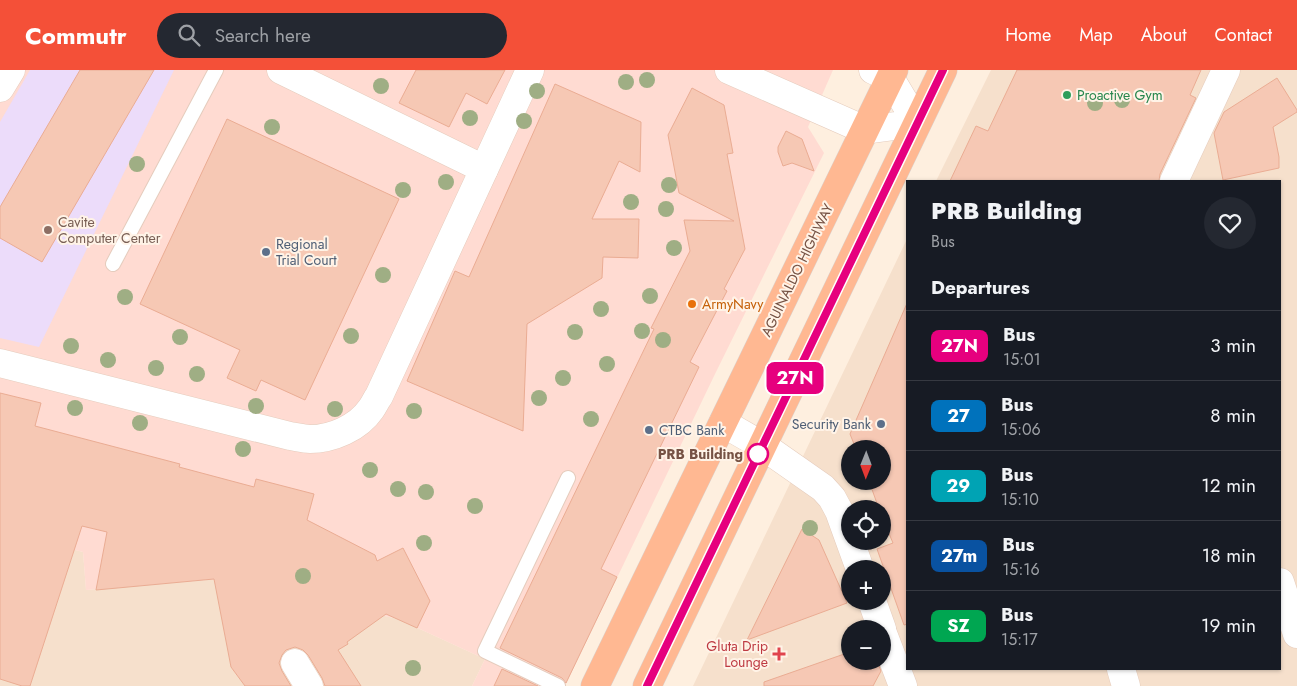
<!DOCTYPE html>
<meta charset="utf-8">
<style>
:root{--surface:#171b24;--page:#242831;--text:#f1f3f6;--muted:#9ea1a6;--line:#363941;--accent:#f45038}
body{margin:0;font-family:Jost,sans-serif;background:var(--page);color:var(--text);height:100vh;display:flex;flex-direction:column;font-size:19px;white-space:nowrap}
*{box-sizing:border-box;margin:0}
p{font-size:16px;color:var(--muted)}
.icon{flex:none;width:28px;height:28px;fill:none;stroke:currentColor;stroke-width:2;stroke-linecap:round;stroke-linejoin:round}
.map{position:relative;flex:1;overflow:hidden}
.sheet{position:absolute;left:906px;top:110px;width:375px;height:490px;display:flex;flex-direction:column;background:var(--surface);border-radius:0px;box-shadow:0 1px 4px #0004}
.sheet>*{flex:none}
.badge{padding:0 10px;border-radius:8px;font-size:18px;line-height:32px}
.needle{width:32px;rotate:181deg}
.fabs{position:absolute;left:841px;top:370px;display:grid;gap:10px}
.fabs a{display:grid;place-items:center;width:50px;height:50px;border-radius:50%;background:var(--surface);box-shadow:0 1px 4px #0004;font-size:25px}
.map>.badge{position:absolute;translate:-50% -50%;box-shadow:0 0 0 2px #fff}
h2{padding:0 25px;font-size:19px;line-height:45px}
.round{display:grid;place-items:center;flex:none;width:52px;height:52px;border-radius:26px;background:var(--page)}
.headline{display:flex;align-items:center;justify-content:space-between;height:85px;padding:0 25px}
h1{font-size:24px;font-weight:800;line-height:38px}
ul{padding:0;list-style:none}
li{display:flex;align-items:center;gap:15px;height:70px;padding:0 25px;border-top:1px solid var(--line)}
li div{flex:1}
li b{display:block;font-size:19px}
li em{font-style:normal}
li .badge{min-width:55px;font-weight:700;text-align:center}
header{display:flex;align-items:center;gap:30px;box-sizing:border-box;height:70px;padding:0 25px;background:var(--accent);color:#fff}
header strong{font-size:24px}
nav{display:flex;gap:28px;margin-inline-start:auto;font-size:18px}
.search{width:350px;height:45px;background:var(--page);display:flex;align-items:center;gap:12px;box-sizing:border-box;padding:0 18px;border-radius:28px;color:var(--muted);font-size:19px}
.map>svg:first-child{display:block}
.residential{fill:#f6e0cc;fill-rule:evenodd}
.commercial{fill:#ffdbd2}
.education{fill:#ecdcfa}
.building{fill:#f6c8b4;stroke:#eaac93}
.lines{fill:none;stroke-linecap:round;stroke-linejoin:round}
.service-casing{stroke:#e5ccbd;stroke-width:16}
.minor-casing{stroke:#e5ccbd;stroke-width:29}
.trunk-casing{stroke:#dbd2ce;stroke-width:29}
.service{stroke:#fff;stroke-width:14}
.minor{stroke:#fff;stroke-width:28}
.trunk{stroke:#ffb892;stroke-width:28}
.tree{fill:#9fae84}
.line-casing{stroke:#fff;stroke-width:11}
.line{stroke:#e6007e;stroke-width:8}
.leisure-dot{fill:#2e9e5b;stroke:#fff3e7;stroke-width:2}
.education-dot{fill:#8d6e63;stroke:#fff3e7;stroke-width:2}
.service-dot{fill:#5c6f8a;stroke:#fff3e7;stroke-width:2}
.food-dot{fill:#e8710a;stroke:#fff3e7;stroke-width:2}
.stop-dot{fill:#fff;stroke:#e6007e;stroke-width:2.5}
.health-dot{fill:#e0444e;stroke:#fff3e7;stroke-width:2}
.labels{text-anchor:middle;stroke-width:4;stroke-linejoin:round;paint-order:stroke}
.leisure-label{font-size:14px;fill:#27864d;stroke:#fff3e7;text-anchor:start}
.education-label{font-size:14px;fill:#785e54;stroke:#fff3e7;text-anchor:start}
.service-label{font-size:14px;fill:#4e5e75;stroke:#fff3e7;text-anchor:start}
.street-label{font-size:14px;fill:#765244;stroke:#fff3e7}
.food-label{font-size:14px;fill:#c56008;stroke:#fff3e7;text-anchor:start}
.stop-label{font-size:14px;font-weight:bold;fill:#765244;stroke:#fff3e7;text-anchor:end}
.health-label{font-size:14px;fill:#be3a42;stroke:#fff3e7;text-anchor:end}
</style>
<header>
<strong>Commutr</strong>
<div class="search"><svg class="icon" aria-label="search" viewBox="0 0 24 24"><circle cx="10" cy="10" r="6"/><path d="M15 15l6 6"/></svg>Search here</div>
<nav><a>Home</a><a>Map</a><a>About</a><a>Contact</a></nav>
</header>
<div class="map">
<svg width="1297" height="616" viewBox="0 0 1297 616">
<rect width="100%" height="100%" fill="#feefdf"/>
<g class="residential">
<path d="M991,0H1297V616H693L907,169L908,599H1280V111H936ZM850,379H882V411H850ZM850,439H882V471H850ZM850,499H882V531H850ZM850,559H882V591H850Z"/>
<path d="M0,461L83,482L86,520L219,509L398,549L485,589L472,616H0Z"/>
</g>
<path class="commercial" d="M0,0H833L808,57L824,83L715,304L565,616H472L485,589L398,549L219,509L86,520L83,482L0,461Z"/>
<path class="education" d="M30,0H174L39,277L0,268V52Z"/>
<g class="building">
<path d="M80,0H154L42,192L0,168V137Z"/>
<path d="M416,0H505L487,34L466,23L449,57L399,33Z"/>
<path d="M1017,0H1201L1190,25L1196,28L1160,104L1159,111H950L976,56L988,61Z"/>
<path d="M1277,8L1297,40V42L1273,57L1279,87V98L1223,110L1214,63L1224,42Z"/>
<path d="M555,14L641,52L640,102L619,91L592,149H639L638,188L603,187L602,208L527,254L523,361L407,311L455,201L469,207Z"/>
<path d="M692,18L724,35L733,83L727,84L745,179L724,219L727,221L690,292L699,297L601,499L617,507L566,613L562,608L500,578L654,259L651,258L690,181L684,150L734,151L679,123L668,65Z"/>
<path d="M227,49L399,129L305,330L261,310L256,321L227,308L240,280L140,234Z"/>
<path d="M786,61L802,69L814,101L792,93L783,96L778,82V77Z"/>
<path d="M908,231V554L904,555L877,479L893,473L882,447V439H879L869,411H882V379H856L850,364Z"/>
<path d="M0,323L41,333L35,356L180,394L179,397L254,417L256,409L314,424L307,450L375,485L377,491L403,478L430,531L417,558L386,544L347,572L348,574L338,580L361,616H325L322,608L308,585L303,580L295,577L286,580L282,585L279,593L282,601L291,616H245L231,597L214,509L96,520L107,462L82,456L30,616H22L0,609Z"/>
<path d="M802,459L819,470L847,533L747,570Z"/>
<path d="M850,582V591H877L881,601L873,616H764V612Z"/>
<path d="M502,599L538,616H494Z"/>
</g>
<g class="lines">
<defs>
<g id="service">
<path d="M113,194L216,0"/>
<path d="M558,616L485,581L568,408"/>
</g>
<g id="minor">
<path d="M281,0L484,99"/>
<path d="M729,0L865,60L917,53L890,8L873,0"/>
<path d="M0,18L11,0"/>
<path d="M1174,111L1226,0"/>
<path d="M0,293L290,366C297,367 303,369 310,369C332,369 358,358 371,339C374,335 376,330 379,326L530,0"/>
<path d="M723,353L763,376L823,418L832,428L839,441L860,499"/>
<path d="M1280,512L1297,564"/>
<path d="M872,531L882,559"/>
<path d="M882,561L903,616"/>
<path d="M295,593L309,616"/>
<path d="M1121,599L1126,616"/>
</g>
<g id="trunk">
<path d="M595,616L894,0"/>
<path d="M647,616L943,0"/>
</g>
</defs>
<use href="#service" class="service-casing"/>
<use href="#minor" class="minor-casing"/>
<use href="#trunk" class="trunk-casing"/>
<use href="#service" class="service"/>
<use href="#minor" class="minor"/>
<use href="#trunk" class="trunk"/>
</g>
<g class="tree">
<circle cx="647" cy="10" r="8"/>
<circle cx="626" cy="12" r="8"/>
<circle cx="381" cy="16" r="8"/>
<circle cx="537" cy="21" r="8"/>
<circle cx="1122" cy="30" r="8"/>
<circle cx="1095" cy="33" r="8"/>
<circle cx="470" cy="48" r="8"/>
<circle cx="524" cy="51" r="8"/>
<circle cx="272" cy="57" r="8"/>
<circle cx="137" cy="94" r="8"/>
<circle cx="446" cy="112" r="8"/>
<circle cx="669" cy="115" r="8"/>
<circle cx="403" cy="120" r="8"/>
<circle cx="631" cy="132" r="8"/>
<circle cx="666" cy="139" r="8"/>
<circle cx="674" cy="178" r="8"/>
<circle cx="383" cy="205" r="8"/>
<circle cx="650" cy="226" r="8"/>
<circle cx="125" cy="227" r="8"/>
<circle cx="601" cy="239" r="8"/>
<circle cx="642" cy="261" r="8"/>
<circle cx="575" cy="262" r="8"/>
<circle cx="351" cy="266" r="8"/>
<circle cx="180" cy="267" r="8"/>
<circle cx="663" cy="270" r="8"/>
<circle cx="71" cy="276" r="8"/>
<circle cx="108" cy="290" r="8"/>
<circle cx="607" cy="294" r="8"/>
<circle cx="156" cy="298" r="8"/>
<circle cx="197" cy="304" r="8"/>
<circle cx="563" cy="308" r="8"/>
<circle cx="539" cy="328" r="8"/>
<circle cx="256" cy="336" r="8"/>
<circle cx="75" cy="338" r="8"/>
<circle cx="335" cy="339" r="8"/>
<circle cx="414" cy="341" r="8"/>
<circle cx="591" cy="349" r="8"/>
<circle cx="140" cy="353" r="8"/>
<circle cx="243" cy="379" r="8"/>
<circle cx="370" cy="400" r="8"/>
<circle cx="398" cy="419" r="8"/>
<circle cx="426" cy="422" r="8"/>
<circle cx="475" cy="436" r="8"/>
<circle cx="810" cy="458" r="8"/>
<circle cx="424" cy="473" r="8"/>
<circle cx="303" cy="506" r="8"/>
<circle cx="413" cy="598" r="8"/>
</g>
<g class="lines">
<defs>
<path id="line" d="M647,616L943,0"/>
</defs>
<use href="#line" class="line-casing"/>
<use href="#line" class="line"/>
</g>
<circle class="leisure-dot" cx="1067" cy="25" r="5"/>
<circle class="education-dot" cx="48" cy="160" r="5"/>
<g class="service-dot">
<circle cx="266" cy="182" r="5"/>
<circle cx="881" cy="354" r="5"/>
<circle cx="649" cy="360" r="5"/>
</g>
<circle class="food-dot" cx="692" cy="234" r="5"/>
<circle class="stop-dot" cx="758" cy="384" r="10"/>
<path class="health-dot" d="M776.5 576.5h5v5h5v5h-5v5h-5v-5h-5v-5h5z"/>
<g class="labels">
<g class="leisure-label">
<text x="1077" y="30">Proactive Gym</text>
</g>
<g class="education-label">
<text x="58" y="157">Cavite<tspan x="58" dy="16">Computer Center</tspan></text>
</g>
<g class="service-label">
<text x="276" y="179">Regional<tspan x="276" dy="16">Trial Court</tspan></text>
<text x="871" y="359" text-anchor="end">Security Bank</text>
<text x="659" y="365">CTBC Bank</text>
</g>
<g class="street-label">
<text transform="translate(797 200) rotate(-64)" y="5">AGUINALDO HIGHWAY</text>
</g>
<g class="food-label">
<text x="702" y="239">ArmyNavy</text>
</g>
<g class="stop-label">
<text x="743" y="389">PRB Building</text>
</g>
<g class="health-label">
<text x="768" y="581">Gluta Drip<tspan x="768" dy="16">Lounge</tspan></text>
</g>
</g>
</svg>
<div class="fabs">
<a><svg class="needle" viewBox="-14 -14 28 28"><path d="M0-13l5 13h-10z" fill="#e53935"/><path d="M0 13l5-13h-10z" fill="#9ea1a6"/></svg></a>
<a><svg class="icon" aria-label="locate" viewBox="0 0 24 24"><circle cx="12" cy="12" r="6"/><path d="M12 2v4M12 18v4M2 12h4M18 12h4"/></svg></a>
<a>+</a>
<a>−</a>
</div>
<b class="badge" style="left:795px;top:308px;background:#e6007e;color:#fff">27N</b>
<section class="sheet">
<div class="headline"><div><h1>PRB Building</h1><p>Bus</p></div><a class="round"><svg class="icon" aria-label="heart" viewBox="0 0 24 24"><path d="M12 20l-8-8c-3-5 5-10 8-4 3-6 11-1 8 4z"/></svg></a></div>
<h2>Departures</h2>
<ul>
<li><span class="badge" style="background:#e6007e;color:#fff">27N</span><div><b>Bus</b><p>15:01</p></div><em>3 min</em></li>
<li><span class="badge" style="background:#0072bc;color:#fff">27</span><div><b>Bus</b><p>15:06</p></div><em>8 min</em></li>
<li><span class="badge" style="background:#00a3b4;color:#fff">29</span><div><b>Bus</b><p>15:10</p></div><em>12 min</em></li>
<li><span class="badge" style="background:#0952a1;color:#fff">27m</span><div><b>Bus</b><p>15:16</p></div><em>18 min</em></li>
<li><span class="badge" style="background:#00a651;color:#fff">SZ</span><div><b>Bus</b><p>15:17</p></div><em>19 min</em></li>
</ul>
</section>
</div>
